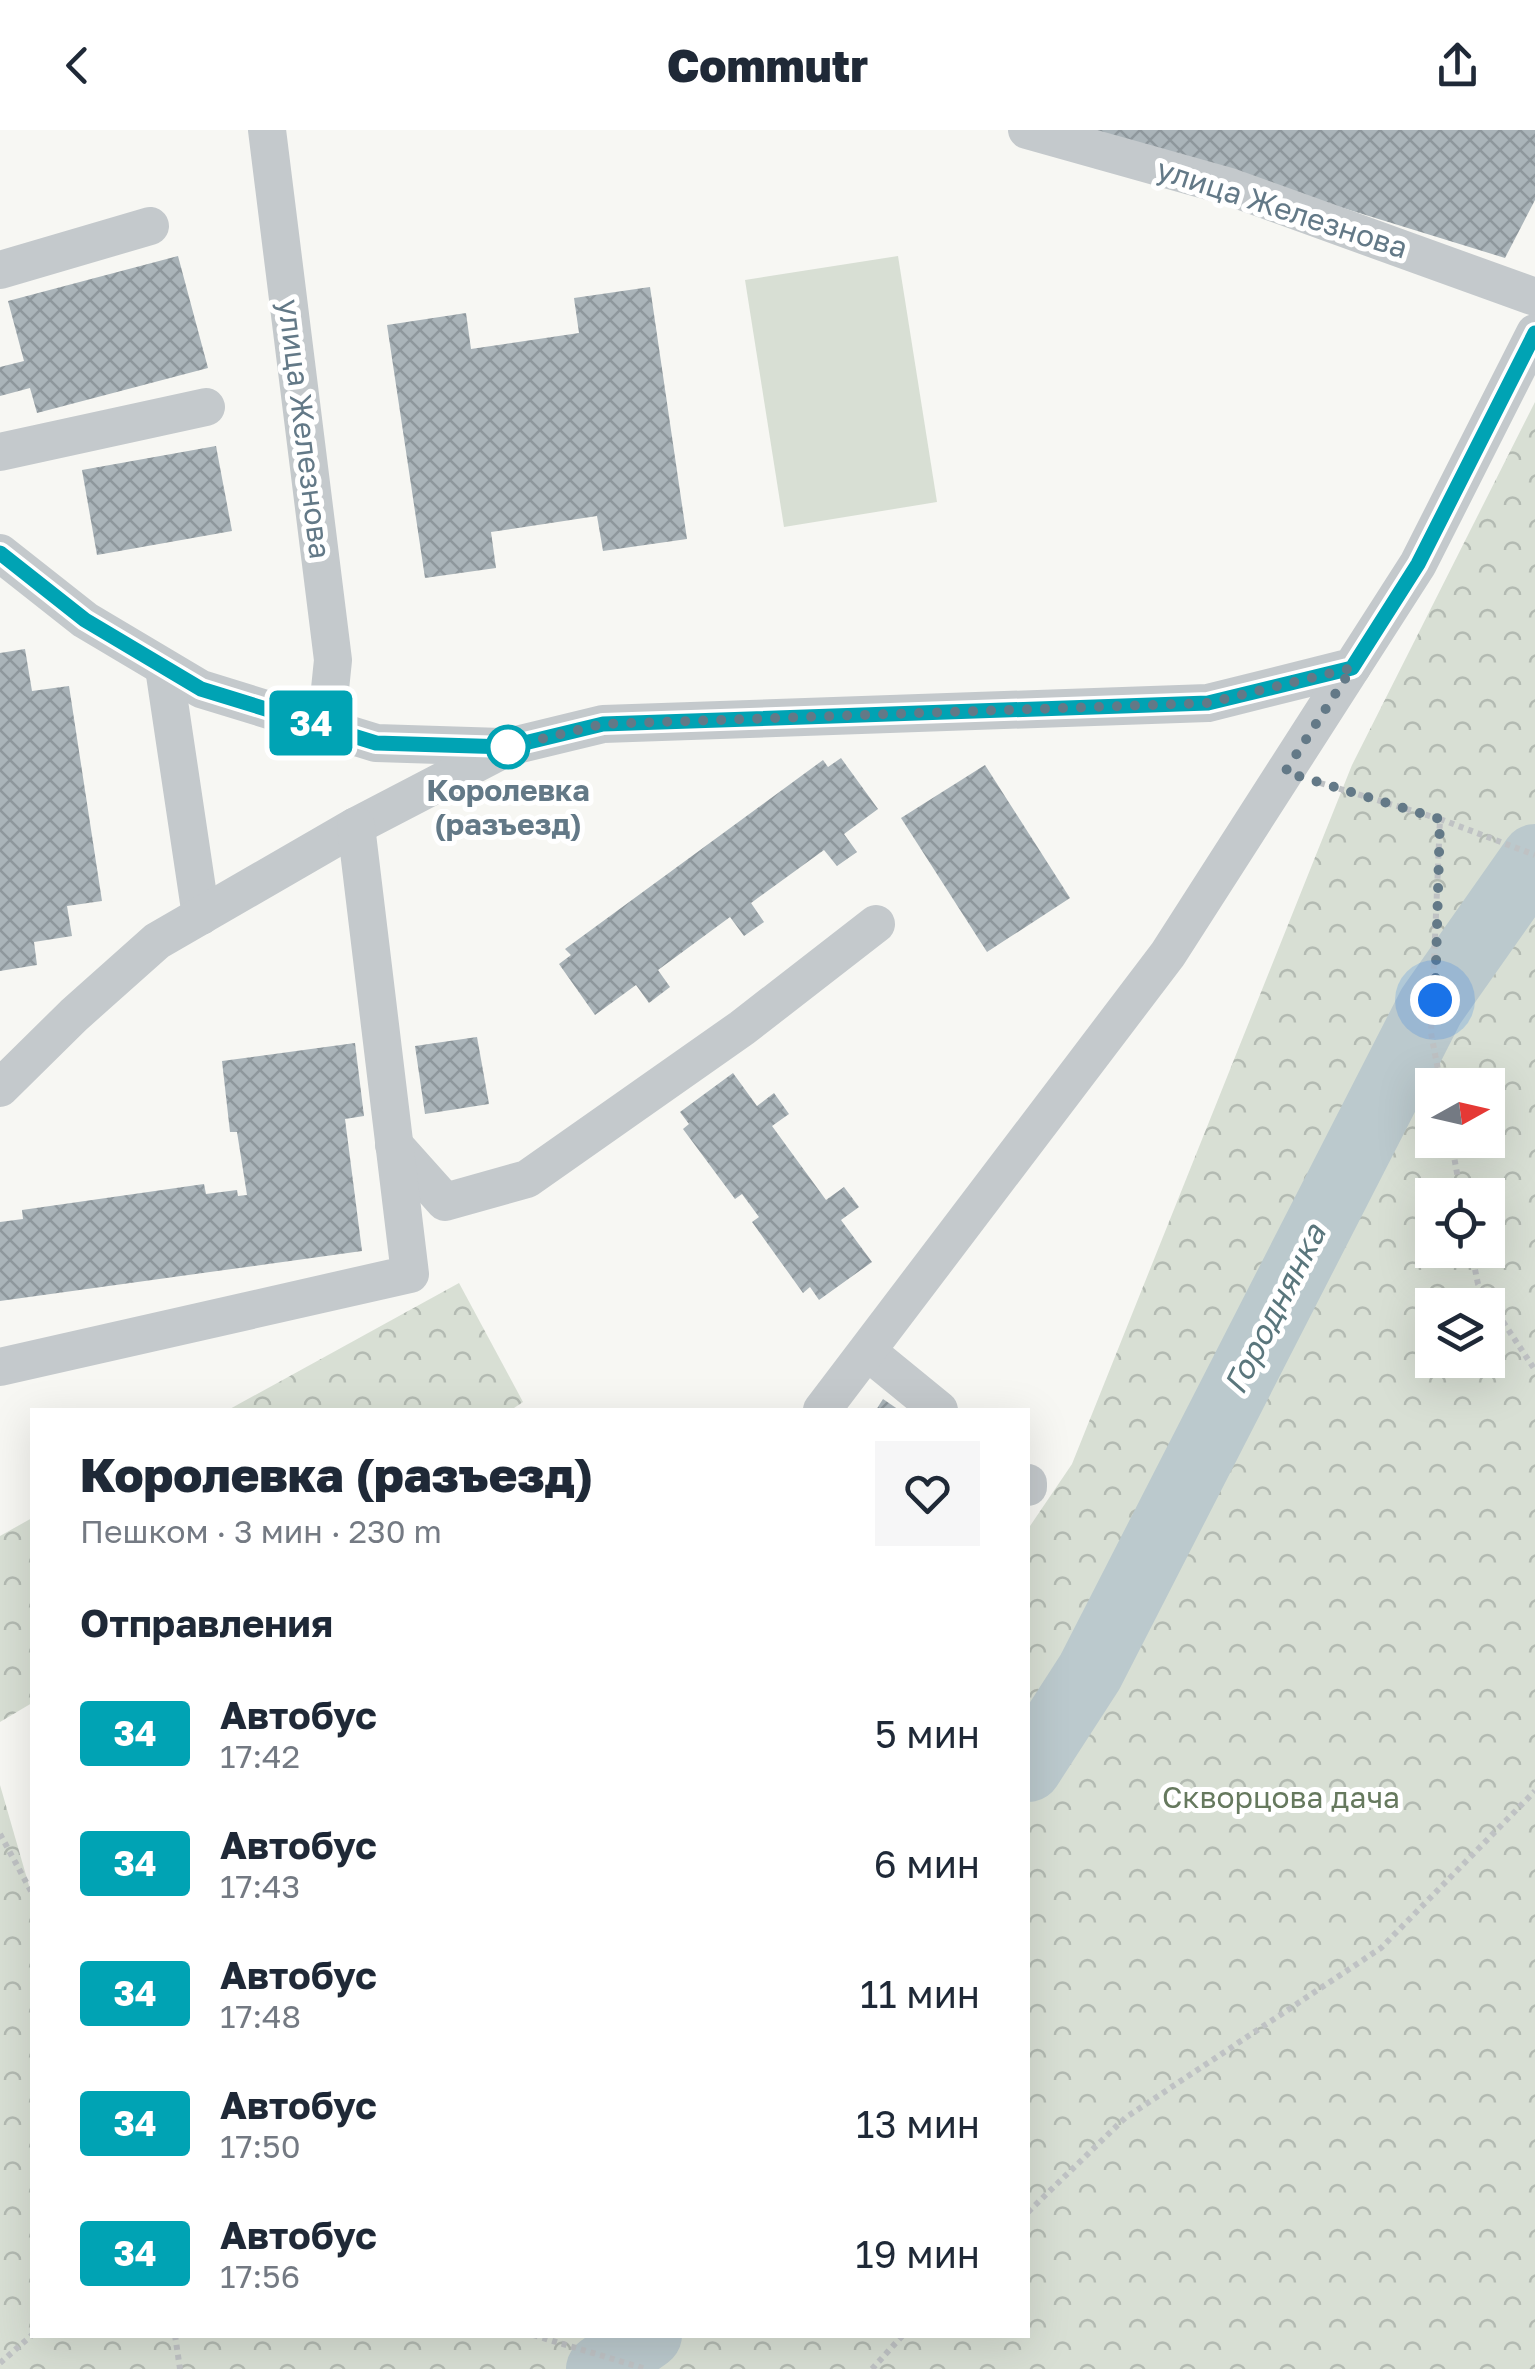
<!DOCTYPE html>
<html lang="ru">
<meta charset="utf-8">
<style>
:root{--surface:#fff;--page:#f6f6f7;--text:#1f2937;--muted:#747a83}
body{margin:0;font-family:"Golos Text",sans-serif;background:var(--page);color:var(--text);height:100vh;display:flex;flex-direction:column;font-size:38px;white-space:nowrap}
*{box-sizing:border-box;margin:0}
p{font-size:32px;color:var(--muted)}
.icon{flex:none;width:55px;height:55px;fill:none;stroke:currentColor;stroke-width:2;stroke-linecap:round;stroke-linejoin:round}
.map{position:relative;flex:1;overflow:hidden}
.panel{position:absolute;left:30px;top:1278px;width:1000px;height:930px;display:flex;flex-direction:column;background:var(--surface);border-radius:0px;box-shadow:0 10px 40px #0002}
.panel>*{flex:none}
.badge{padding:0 20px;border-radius:8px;font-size:35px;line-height:65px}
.needle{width:65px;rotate:82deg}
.fabs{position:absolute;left:1415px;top:938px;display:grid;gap:20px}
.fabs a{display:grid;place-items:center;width:90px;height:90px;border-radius:0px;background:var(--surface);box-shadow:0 10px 40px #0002;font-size:50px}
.you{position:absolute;width:50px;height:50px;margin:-25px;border:8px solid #fff;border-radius:50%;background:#1a73e8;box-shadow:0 0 0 15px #1a73e833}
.map>.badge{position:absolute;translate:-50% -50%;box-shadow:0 0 0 5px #fff}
h2{padding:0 50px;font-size:38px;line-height:90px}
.round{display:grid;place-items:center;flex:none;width:105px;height:105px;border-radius:0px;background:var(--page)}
.overview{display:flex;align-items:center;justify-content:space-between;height:170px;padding:0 50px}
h1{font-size:48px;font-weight:800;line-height:75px}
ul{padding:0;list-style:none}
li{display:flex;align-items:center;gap:30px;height:130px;padding:0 50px}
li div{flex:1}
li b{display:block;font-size:38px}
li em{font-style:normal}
li .badge{min-width:110px;font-weight:700;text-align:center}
header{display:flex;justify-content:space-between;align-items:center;height:130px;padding:0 50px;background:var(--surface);font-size:45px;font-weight:800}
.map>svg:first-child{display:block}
.park{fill:url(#park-crowns);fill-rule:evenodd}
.pitch{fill:#d8dfd4}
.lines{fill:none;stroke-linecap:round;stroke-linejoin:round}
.river{stroke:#bbc9cd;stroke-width:68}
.building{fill:url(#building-cross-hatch)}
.path{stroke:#bfc2c4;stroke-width:6;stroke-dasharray:5 5;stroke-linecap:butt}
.minor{stroke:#c4c9cc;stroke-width:38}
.line-casing{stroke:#fff;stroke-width:22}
.line{stroke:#00a3b4;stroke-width:15}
.walk{stroke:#637987;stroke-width:10;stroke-dasharray:0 18}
.stop-dot{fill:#fff;stroke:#00a3b4;stroke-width:5}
.labels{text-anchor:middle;stroke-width:10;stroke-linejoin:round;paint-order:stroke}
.street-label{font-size:30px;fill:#637987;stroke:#fff}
.stop-label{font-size:30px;font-weight:bold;fill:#637987;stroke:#fff}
.park-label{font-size:30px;fill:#66795e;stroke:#fff}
.water-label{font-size:32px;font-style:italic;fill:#5a767c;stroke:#fff}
</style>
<header><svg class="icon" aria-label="back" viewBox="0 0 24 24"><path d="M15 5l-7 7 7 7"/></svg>Commutr<svg class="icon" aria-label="share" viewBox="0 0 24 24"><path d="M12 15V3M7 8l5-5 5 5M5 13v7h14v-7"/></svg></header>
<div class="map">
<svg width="1535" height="2239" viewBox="0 0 1535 2239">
<defs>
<pattern id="park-crowns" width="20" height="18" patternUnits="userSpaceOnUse" patternTransform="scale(2.5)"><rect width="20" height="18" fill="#d8dfd4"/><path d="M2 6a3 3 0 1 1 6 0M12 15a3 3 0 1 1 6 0" fill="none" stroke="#b3bab2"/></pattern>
<pattern id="building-cross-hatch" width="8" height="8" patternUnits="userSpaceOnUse" patternTransform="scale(2.5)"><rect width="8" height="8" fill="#aab4b9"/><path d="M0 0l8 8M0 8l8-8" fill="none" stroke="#8e979c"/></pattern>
</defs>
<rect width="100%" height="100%" fill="#f7f7f3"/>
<g class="park">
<path d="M1535,272V2239H0V1655L32,1766V2205H1028V1399L1072,1334L1352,635ZM1488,955V1010H1432V955ZM1488,1065V1120H1432V1065ZM1432,1175H1488V1230H1432Z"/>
<path d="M459,1153L523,1272L511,1280H228Z"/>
<path d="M32,1388V1573L0,1592V1406Z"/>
</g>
<path class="pitch" d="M898,126L937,372L784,397L745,150Z"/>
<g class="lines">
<g class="river">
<path d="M1028,1638L1090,1542L1431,876L1535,728"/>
<path d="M600,2239L648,2205"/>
</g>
</g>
<g class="building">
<path d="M1090,0H1535V70L1505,128Z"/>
<path d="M178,126L208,238L37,283L30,258L0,266V237L24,231L8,171Z"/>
<path d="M650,157L687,409L603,421L597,386L491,402L496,438L425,448L387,195L466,183L471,219L579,203L574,168Z"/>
<path d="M216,316L232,401L97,425L82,340Z"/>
<path d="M25,519L32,561L69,556L102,771L67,776L72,806L34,812L37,835L0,841V523Z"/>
<path d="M841,628L878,679L844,704L857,722L837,736L824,720L751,773L764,792L744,806L730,787L658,840L670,857L649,873L636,855L595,885L559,834L571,825L565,819L823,630L828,637Z"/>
<path d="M985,635L1070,768L987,822L901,688Z"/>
<path d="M477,907L489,974L425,984L415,916Z"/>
<path d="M355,913L364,986L345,989L362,1121L0,1171V1092L23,1089L22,1080L204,1054L206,1064L237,1060L238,1066L247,1065L237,1002H230L222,931Z"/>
<path d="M733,943L757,976L774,963L789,984L772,996L826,1070L844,1057L859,1077L841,1090L872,1132L819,1170L810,1157L803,1163L752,1092L759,1087L742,1064L735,1069L683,999L689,994L680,982Z"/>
<path d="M883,1269L899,1280H876Z"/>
</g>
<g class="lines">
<g class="path">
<path d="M1320,653L1440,689L1431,903L1441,955"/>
<path d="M1440,689L1535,725"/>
<path d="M1451,1010L1461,1065"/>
<path d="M1471,1120L1478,1154L1535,1240"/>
<path d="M0,1704L32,1763"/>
<path d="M1028,2082L1125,1988L1381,1818L1535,1661"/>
<path d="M175,2205L180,2239"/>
<path d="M533,2205L646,2239"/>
<path d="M0,2233L32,2205"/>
<path d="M872,2239L903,2205"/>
</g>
<g class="minor">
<path d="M267,0L333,530L326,598"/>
<path d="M1027,0L1230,57L1535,167"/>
<path d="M0,140L150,96"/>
<path d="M0,322L206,277"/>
<path d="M0,423L85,490L201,559L376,613L502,617"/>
<path d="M164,538L201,786"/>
<path d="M0,958L74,885L157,811L356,696L508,617L603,594L1208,573L1352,537L1418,434L1535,203"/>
<path d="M394,1015L445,1072L527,1049L742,898L876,794"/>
<path d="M868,1222L939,1280"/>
<path d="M0,1237L410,1144L356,696"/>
<path d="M822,1280L1168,824L1352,537"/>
<path d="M1028,1353V1357"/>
</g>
</g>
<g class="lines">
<defs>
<path id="line" d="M0,423L85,490L201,559L376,613L508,617L603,594L1208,573L1352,538L1418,434L1535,203"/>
</defs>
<use href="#line" class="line-casing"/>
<use href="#line" class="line"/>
<path class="walk" d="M508,617L603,594L1208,573L1352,538L1285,642L1440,689L1435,870"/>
</g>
<circle class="stop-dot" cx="508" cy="617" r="20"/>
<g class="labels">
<g class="street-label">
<text transform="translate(1282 79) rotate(18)" y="10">улица Железнова</text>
<text transform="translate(304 299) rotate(83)" y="10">улица Железнова</text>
</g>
<g class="stop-label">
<text x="508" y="671">Королевка<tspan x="508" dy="34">(разъезд)</tspan></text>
</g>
<g class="park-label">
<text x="1281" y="1678">Скворцова дача</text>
</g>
<g class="water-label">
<text transform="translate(1275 1179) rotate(-63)" y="11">Городнянка</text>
</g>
</g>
</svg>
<div class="fabs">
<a><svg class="needle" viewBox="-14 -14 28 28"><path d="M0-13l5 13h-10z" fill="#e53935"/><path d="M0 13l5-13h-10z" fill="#747a83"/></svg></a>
<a><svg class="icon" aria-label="locate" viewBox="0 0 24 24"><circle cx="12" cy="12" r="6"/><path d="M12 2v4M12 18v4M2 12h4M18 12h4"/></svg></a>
<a><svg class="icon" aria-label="layers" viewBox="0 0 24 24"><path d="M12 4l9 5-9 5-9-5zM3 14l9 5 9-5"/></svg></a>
</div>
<div class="you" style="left:1435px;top:870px"></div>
<b class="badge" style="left:311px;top:593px;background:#00a3b4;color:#fff">34</b>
<section class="panel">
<div class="overview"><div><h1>Королевка (разъезд)</h1><p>Пешком · 3 мин · 230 m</p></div><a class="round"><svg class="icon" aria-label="heart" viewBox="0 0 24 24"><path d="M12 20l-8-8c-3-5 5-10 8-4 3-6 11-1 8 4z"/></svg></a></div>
<h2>Отправления</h2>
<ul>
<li><span class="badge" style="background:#00a3b4;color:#fff">34</span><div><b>Автобус</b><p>17:42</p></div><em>5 мин</em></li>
<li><span class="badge" style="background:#00a3b4;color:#fff">34</span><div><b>Автобус</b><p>17:43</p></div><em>6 мин</em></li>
<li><span class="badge" style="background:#00a3b4;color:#fff">34</span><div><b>Автобус</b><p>17:48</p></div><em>11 мин</em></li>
<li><span class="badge" style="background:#00a3b4;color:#fff">34</span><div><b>Автобус</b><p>17:50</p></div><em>13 мин</em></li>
<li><span class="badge" style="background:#00a3b4;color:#fff">34</span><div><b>Автобус</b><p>17:56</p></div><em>19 мин</em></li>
</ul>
</section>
</div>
